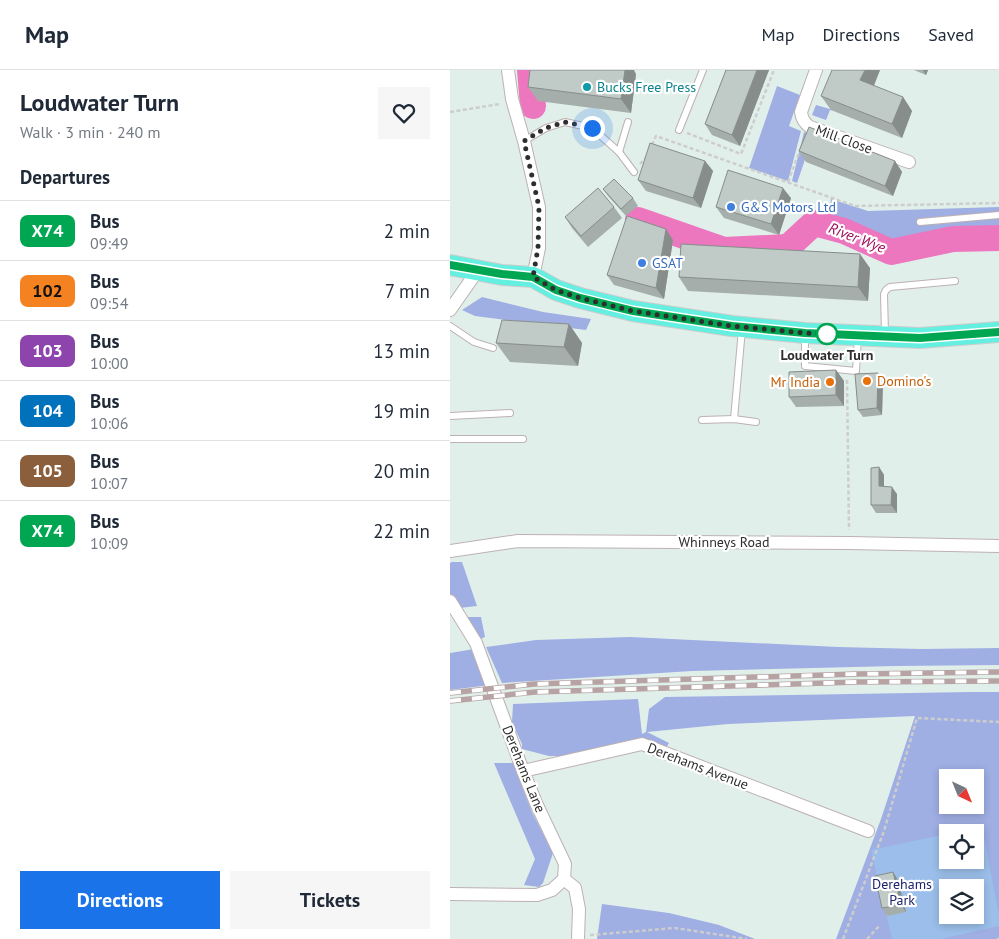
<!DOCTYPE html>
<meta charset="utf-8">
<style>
:root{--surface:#fff;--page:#f6f6f7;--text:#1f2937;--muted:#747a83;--line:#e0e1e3;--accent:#1a73e8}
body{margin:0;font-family:"PT Sans",sans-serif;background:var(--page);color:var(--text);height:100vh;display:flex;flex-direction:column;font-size:19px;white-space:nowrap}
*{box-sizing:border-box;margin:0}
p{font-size:16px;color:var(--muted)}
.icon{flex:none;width:28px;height:28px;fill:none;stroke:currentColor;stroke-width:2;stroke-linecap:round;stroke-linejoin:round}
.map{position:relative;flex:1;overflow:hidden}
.panel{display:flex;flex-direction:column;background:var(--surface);width:450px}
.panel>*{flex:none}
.badge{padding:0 10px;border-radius:8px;font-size:18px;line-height:32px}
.needle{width:32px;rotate:137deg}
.buttons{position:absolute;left:489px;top:699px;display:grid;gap:10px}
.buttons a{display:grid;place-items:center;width:45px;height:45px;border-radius:0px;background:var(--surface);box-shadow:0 2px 8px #0003;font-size:25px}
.you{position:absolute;width:25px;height:25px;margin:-12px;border:4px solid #fff;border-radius:50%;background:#1a73e8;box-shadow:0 0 0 8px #1a73e833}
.map>.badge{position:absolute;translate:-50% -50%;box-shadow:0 0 0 2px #fff}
h2{padding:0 20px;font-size:19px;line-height:45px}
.round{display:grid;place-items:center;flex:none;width:52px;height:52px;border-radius:0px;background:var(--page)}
.head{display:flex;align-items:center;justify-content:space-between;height:85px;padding:0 20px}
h1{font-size:24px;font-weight:700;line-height:38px}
.primary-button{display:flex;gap:10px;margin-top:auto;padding:10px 20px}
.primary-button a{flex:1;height:58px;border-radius:0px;background:var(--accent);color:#fff;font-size:20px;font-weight:700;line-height:58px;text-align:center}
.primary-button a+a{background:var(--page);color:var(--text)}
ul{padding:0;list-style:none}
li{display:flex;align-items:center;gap:15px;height:60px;padding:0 20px;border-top:1px solid var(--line)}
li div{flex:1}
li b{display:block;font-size:19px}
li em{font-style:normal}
li .badge{min-width:55px;font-weight:700;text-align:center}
header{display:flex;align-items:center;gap:30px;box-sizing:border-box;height:70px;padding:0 25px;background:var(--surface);border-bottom:1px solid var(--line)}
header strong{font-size:24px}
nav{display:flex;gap:28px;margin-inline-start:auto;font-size:18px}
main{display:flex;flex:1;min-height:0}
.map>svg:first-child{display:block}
.green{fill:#9faee3;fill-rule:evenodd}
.pitch{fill:#9bbfea;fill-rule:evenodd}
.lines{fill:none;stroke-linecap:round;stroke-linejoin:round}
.river{stroke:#ed77bf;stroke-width:26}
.lane-casing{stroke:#bdb1b2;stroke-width:8}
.street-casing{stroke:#bdb1b2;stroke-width:14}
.primary-casing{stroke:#cdcdcd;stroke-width:22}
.path{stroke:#cdcdcd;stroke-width:2.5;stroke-dasharray:4 2.5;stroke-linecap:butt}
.lane{stroke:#fff;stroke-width:6}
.street{stroke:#fff;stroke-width:12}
.primary{stroke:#65efe0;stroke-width:20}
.rail-casing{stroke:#b7a3a4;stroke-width:5.5}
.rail{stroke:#fff;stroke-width:4;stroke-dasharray:11;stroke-linecap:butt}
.wall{fill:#a5aeab}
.shaded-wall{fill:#868d8b}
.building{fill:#c0cac7;stroke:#868d8b}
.line-casing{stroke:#fff;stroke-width:11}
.line{stroke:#00a651;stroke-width:8}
.walk{stroke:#2e2e2e;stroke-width:5;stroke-dasharray:0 9}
.culture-dot{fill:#0f9aa8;stroke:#fff;stroke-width:2}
.shop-dot{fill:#3f7fe0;stroke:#fff;stroke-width:2}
.stop-dot{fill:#fff;stroke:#00a651;stroke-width:2.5}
.food-dot{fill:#e8710a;stroke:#fff;stroke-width:2}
.labels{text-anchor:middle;stroke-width:4.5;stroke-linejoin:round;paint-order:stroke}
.culture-label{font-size:14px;fill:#0d838f;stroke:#fff;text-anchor:start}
.street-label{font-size:14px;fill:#2e2e2e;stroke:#fff}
.shop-label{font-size:14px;fill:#366cbe;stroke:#fff;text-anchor:start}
.stop-label{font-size:14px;font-weight:bold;fill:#2e2e2e;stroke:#fff}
.food-label{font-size:14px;fill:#c56008;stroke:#fff;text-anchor:start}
.park-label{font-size:14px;fill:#1d236c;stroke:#fff}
.water-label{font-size:15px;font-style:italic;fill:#9f105c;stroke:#fff}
</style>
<header>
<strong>Map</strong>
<nav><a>Map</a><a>Directions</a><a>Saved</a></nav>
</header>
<main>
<section class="panel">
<div class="head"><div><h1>Loudwater Turn</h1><p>Walk · 3 min · 240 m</p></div><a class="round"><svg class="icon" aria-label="heart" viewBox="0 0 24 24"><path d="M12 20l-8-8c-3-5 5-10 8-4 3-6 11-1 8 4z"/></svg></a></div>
<h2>Departures</h2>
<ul>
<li><span class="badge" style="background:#00a651;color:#fff">X74</span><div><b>Bus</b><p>09:49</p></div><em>2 min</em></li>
<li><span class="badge" style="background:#f58220;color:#111">102</span><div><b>Bus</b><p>09:54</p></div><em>7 min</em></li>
<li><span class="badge" style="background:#8e44ad;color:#fff">103</span><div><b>Bus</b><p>10:00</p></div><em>13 min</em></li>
<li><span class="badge" style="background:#0072bc;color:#fff">104</span><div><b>Bus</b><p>10:06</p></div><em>19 min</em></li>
<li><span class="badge" style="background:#8b5e3c;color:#fff">105</span><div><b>Bus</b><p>10:07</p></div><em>20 min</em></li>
<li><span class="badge" style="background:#00a651;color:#fff">X74</span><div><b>Bus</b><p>10:09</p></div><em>22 min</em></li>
</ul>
<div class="primary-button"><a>Directions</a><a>Tickets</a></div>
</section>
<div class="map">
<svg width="549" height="869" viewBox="0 0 549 869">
<rect width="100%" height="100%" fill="#e1efea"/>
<g class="green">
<path d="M395,0L387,41L380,40L376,50L362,45L366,35L380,39Z"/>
<path d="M327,16L350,25L339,56L351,61L338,111L299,98Z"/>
<path d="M354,62L363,66L347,113L342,111Z"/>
<path d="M381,129L418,141L549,137V166C535,165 519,163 506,166C499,168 490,171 484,175C478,178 474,184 468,186C453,193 439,187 427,178L423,180L385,156L378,153Z"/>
<path d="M32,227L93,242L141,249L136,260L25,246L12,240Z"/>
<path d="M2,492H12L27,536L9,538L0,524V493Z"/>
<path d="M15,547H31L35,567L30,569Z"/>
<path d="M180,567L388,577L471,579L549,578V595L445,596L242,601L52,613L36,577L86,570Z"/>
<path d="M24,579L40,615L0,620V583Z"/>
<path d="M520,622H549V869H386L431,749L465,646L278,654L197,662L219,673L216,678L119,686H99L72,679V674L62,652L63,634L188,629L192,664L196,662L199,639L215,627ZM498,708H525V735H498ZM498,762H525V790H498ZM498,818H525V845H498Z"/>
<path d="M44,693H63L82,742L103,783L93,813L89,817L74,815L85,789Z"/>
<path d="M152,834L219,843L269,855L305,869H147Z"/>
</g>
<path class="pitch" d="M532,756L549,845V856L491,869H442L421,780L497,764L498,790H525V762H503ZM498,818H525V845H498Z"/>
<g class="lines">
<g class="river">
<path d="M80,0L83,36"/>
<path d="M188,150L274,180L338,177L364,153L394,161L441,182L503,169L549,168"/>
</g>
<defs>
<g id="lane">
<path d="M229,60L253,0"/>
<path d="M74,71L96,58L115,52L142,58L169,82L184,102"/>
<path d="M169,82L178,52"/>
<path d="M470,152L549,145"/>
<path d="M0,256L24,272L43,278"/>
<path d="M435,263L434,224L436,220L440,217L505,211"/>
<path d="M355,266V296L406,301L408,267"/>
<path d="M0,346L60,343"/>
<path d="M284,349L292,259"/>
<path d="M252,350L284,349L306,352"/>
<path d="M0,369H73"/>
</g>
<g id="street">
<path d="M58,0L62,29L74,71L89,137V178L83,207"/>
<path d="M366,0L351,42C352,49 354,53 360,57L459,92"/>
<path d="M0,240L28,200"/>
<path d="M0,481L68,471L399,473L549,476"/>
<path d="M0,531L26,573L73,701L86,733L115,794L114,809L125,818L129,839L128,869"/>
<path d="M73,701L192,674L418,761"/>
<path d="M0,824L87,825L102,820L114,809"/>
</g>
<path id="primary" d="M0,195L52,205L83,207L106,220L130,228L183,241L282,256L355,263L470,268L549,262"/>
</defs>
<use href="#lane" class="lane-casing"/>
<use href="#street" class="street-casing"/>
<use href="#primary" class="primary-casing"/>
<g class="path">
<path d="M0,42L50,34"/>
<path d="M237,63L291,84L324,0"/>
<path d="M202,75L206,66L405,136L549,133"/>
<path d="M190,94L198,85"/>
<path d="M338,112L350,80"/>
<path d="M397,310L399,460"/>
<path d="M140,865L225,858L297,869"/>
<path d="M393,869L434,761L467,648L549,652"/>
<path d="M417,869L430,855"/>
<path d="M547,869H549"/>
</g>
<use href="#lane" class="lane"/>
<use href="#street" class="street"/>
<use href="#primary" class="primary"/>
<defs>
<g id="rail">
<path d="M0,623L84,614L406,604L549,602"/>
<path d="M0,631L85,622L407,612L549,611"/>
</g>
</defs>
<use href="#rail" class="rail-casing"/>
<use href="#rail" class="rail"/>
</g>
<g class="wall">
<path d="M276,0H319L290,76L262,65L255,54Z"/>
<path d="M430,0L424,16L453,27L462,41L452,68L381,40L371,26Z"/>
<path d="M464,0H478L476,5Z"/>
<path d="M186,4L181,43L88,31L78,17Z"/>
<path d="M349,81L445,91L452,102L443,126L356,92Z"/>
<path d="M255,91L263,101L251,138L196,121L188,110Z"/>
<path d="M153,119L183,128L188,136L176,146L158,126Z"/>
<path d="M341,128L329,165L274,148L266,137Z"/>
<path d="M164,137L172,148L138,177L122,158L115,147Z"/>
<path d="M223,170L214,229L164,215L157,205Z"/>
<path d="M420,198L418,231L238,221L229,207Z"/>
<path d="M119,254L132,273L128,296L60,292L46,273Z"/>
<path d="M386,300L394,311V336L346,337L339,327Z"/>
<path d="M433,311L432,345L413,347L408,340Z"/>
<path d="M429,397L434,405V416L447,424V443H426L421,435Z"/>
<path d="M448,810L456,842L437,846L432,838Z"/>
</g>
<g class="shaded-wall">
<path d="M175,0H184L186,4L181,43L171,29Z"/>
<path d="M307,0H319L290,76L282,65Z"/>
<path d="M415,0H430L420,24L410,10Z"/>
<path d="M473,0H478L476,5Z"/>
<path d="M453,27L462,41L452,68L442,54Z"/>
<path d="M255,91L263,101L251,138L243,128Z"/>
<path d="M445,91L452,102L443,126L435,116Z"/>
<path d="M333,118L341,128L329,165L321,154Z"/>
<path d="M216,159L223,170L214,229L206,218Z"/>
<path d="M410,184L420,198L418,231L408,217Z"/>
<path d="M119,254L132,273L128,296L114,277Z"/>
<path d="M386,300L394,311V336L386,325Z"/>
<path d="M428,303L433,311L432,345L427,338Z"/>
<path d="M429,397L434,405V424L429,416Z"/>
<path d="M442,417L447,424V443L441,435Z"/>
<path d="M443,802L448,810L456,842L451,835Z"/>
</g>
<g class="building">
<path d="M80,0H175L171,29L78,17Z"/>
<path d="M276,0H307L282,65L255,54Z"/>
<path d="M382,0H415L410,10L453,27L442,54L371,26Z"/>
<path d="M359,57L445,91L435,116L349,81Z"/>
<path d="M200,73L255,91L243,128L188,110Z"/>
<path d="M278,100L333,118L321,154L266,137Z"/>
<path d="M164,109L183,128L171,139L153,119Z"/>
<path d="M148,118L164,137L131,166L115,147Z"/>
<path d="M177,146L216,159L206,218L157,205Z"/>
<path d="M231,174L410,184L408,217L229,207Z"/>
<path d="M52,250L119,254L114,277L46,273Z"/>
<path d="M386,300V325L339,327V302Z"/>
<path d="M428,303L427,338L408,340L405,304Z"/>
<path d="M429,397V416L442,417L441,435H421V398Z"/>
<path d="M443,802L451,835L432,838L425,806Z"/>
</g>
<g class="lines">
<defs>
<path id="line" d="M0,195L52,204L83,207L106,220L130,228L183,241L282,256L355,263L470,268L549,262"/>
</defs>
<use href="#line" class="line-casing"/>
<use href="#line" class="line"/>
<path class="walk" d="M142,58L115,52L96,58L74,71L89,137L88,178L83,207L106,220L130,228L183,241L282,256L355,263L377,264"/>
</g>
<circle class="culture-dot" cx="137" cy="17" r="5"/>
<g class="shop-dot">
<circle cx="281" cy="137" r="5"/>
<circle cx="192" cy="193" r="5"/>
</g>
<circle class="stop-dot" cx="377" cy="264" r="10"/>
<g class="food-dot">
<circle cx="417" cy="311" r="5"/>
<circle cx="380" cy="312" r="5"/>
</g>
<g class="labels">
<g class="culture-label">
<text x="147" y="22">Bucks Free Press</text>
</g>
<g class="street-label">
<text transform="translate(394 69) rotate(20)" y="5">Mill Close</text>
<text x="274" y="477">Whinneys Road</text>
<text transform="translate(248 696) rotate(21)" y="5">Derehams Avenue</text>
<text transform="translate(74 699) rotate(68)" y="5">Derehams Lane</text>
</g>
<g class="shop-label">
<text x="291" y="142">G&amp;S Motors Ltd</text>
<text x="202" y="198">GSAT</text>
</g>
<g class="stop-label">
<text x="377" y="290">Loudwater Turn</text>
</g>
<g class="food-label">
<text x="427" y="316">Domino's</text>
<text x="370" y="317" text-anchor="end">Mr India</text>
</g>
<g class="park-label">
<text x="452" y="819">Derehams<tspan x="452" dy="16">Park</tspan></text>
</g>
<g class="water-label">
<text transform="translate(407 168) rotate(21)" y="5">River Wye</text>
</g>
</g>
</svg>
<div class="buttons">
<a><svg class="needle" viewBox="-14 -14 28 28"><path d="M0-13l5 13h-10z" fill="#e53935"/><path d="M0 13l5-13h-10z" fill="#747a83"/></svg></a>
<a><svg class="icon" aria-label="locate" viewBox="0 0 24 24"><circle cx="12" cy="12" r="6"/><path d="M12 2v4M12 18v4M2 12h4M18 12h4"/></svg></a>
<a><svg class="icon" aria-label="layers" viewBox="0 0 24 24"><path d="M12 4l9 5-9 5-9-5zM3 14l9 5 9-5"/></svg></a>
</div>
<div class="you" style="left:142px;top:58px"></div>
</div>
</main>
